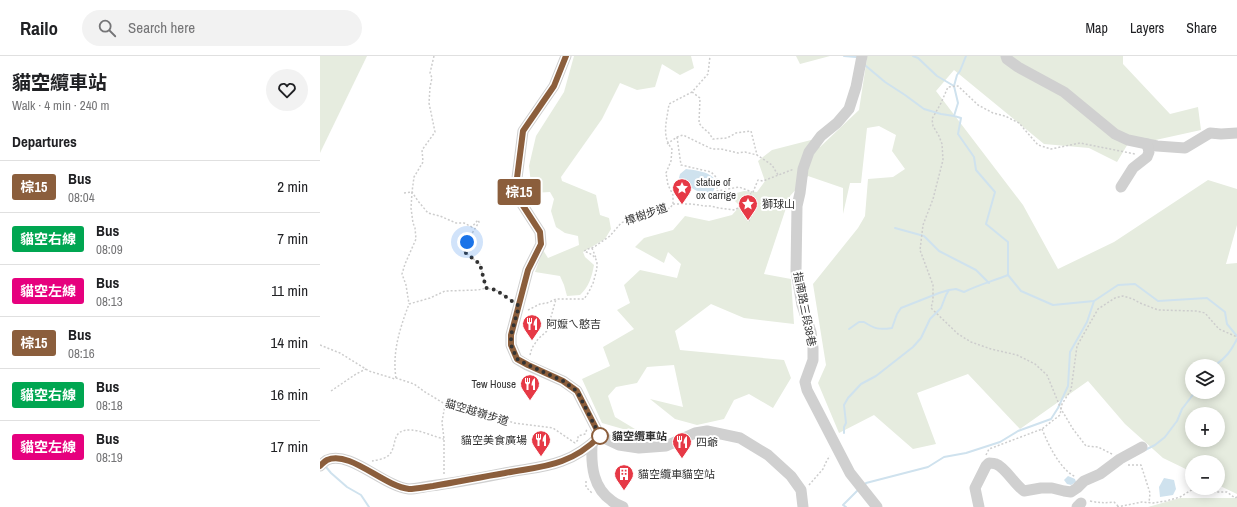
<!DOCTYPE html>
<meta charset="utf-8">
<style>
:root{--surface:#fff;--page:#f2f2f2;--text:#202124;--muted:#757577;--line:#e0e0e0}
body{margin:0;font-family:"Archivo Narrow","Noto Sans TC",sans-serif;background:var(--page);color:var(--text);height:100vh;display:flex;flex-direction:column;font-size:15px;white-space:nowrap}
*{box-sizing:border-box;margin:0}
p{font-size:13px;color:var(--muted)}
.icon{flex:none;width:22px;height:22px;fill:none;stroke:currentColor;stroke-width:2;stroke-linecap:round;stroke-linejoin:round}
.map{position:relative;flex:1;overflow:hidden}
.side{display:flex;flex-direction:column;background:var(--surface);width:320px}
.side>*{flex:none}
.badge{padding:0 8px;border-radius:3px;font-size:14px;line-height:26px}
.fabs{position:absolute;left:865px;top:303px;display:grid;gap:8px}
.fabs a{display:grid;place-items:center;width:40px;height:40px;border-radius:50%;background:var(--surface);box-shadow:0 2px 10px #0003;font-size:20px}
.you{position:absolute;width:20px;height:20px;margin:-10px;border:3px solid #fff;border-radius:50%;background:#1a73e8;box-shadow:0 0 0 6px #1a73e833}
.map>.badge{position:absolute;translate:-50% -50%;box-shadow:0 0 0 2px #fff}
h2{padding:0 12px;font-size:15px;line-height:36px}
.round{display:grid;place-items:center;flex:none;width:42px;height:42px;border-radius:21px;background:var(--page)}
.overview{display:flex;align-items:center;justify-content:space-between;height:68px;padding:0 12px}
h1{font-size:19px;font-weight:700;line-height:30px}
ul{padding:0;list-style:none}
li{display:flex;align-items:center;gap:12px;height:52px;padding:0 12px;border-top:1px solid var(--line)}
li div{flex:1}
li b{display:block;font-size:15px}
li em{font-style:normal}
li .badge{min-width:44px;font-weight:700;text-align:center}
header{display:flex;align-items:center;gap:24px;box-sizing:border-box;height:56px;padding:0 20px;background:var(--surface);border-bottom:1px solid var(--line)}
header strong{font-size:19px}
nav{display:flex;gap:22px;margin-inline-start:auto;font-size:14px}
.search{width:280px;height:36px;background:var(--page);display:flex;align-items:center;gap:10px;box-sizing:border-box;padding:0 14px;border-radius:22px;color:var(--muted);font-size:15px}
main{display:flex;flex:1;min-height:0}
.map>svg:first-child{display:block}
.green{fill:#e6ecdf;fill-rule:evenodd}
.water{fill:#cfe2ee}
.lines{fill:none;stroke-linecap:round;stroke-linejoin:round}
.stream{stroke:#cfe2ee;stroke-width:2}
.path{stroke:#cdcdcd;stroke-width:1.5;stroke-dasharray:2 2;stroke-linecap:butt}
.minor{stroke:#d0d0d0;stroke-width:11}
.line-casing{stroke:#fff;stroke-width:9}
.line{stroke:#8b5e3c;stroke-width:6}
.walk{stroke:#333;stroke-width:4;stroke-dasharray:0 7.2}
.stop-dot{fill:#fff;stroke:#8b5e3c;stroke-width:2}
.labels{text-anchor:middle;stroke-width:4;stroke-linejoin:round;paint-order:stroke}
.poi-label{font-size:11px;fill:#333;stroke:#fff;text-anchor:start}
.street-label{font-size:11px;fill:#333;stroke:#fff}
.stop-label{font-size:11px;font-weight:bold;fill:#333;stroke:#fff;text-anchor:start}
</style>
<header>
<strong>Railo</strong>
<div class="search"><svg class="icon" aria-label="search" viewBox="0 0 24 24"><circle cx="10" cy="10" r="6"/><path d="M15 15l6 6"/></svg>Search here</div>
<nav><a>Map</a><a>Layers</a><a>Share</a></nav>
</header>
<main>
<section class="side">
<div class="overview"><div><h1>貓空纜車站</h1><p>Walk · 4 min · 240 m</p></div><a class="round"><svg class="icon" aria-label="heart" viewBox="0 0 24 24"><path d="M12 20l-8-8c-3-5 5-10 8-4 3-6 11-1 8 4z"/></svg></a></div>
<h2>Departures</h2>
<ul>
<li><span class="badge" style="background:#8b5e3c;color:#fff">棕15</span><div><b>Bus</b><p>08:04</p></div><em>2 min</em></li>
<li><span class="badge" style="background:#00a651;color:#fff">貓空右線</span><div><b>Bus</b><p>08:09</p></div><em>7 min</em></li>
<li><span class="badge" style="background:#e6007e;color:#fff">貓空左線</span><div><b>Bus</b><p>08:13</p></div><em>11 min</em></li>
<li><span class="badge" style="background:#8b5e3c;color:#fff">棕15</span><div><b>Bus</b><p>08:16</p></div><em>14 min</em></li>
<li><span class="badge" style="background:#00a651;color:#fff">貓空右線</span><div><b>Bus</b><p>08:18</p></div><em>16 min</em></li>
<li><span class="badge" style="background:#e6007e;color:#fff">貓空左線</span><div><b>Bus</b><p>08:19</p></div><em>17 min</em></li>
</ul>
</section>
<div class="map">
<svg width="917" height="451" viewBox="0 0 917 451">
<rect width="100%" height="100%" fill="#fff"/>
<g class="green">
<path d="M0,0H47L0,97Z"/>
<path d="M254,0H371L374,12L360,19L342,8L335,31L317,34L300,27L282,63L241,121L242,125L276,139L280,159L289,162L291,173L285,183L263,196L265,201L274,209C272,220 269,231 260,239L247,240L244,229L240,220L215,216L223,194L228,202L259,189L258,180L245,177L236,171L231,155L234,143L230,136L212,137L209,110L216,80L244,36Z"/>
<path d="M476,0H510L480,8Z"/>
<path d="M524,0H803V8L850,58L878,51L881,74L831,85L809,86L797,106L769,92L724,88L634,14L616,35L703,149L738,213L794,186L888,124L917,133V169L906,208L917,207V438L898,429V406H872V416L843,402L805,368L768,325L700,373L648,318L597,337L616,388L593,393L554,359L519,377L498,327L506,309L493,228L538,172L545,160L548,123L573,121L585,113L572,95L576,79L559,70L547,72L541,127H530L523,158V132L488,120L470,140L444,218L471,223L474,268L424,262L391,248L355,275L360,294L464,304L471,322L453,352L429,338L414,344L404,363L377,369L355,363L330,343L363,351L354,309L327,311L317,327L296,331L288,340L295,361L315,373H303L282,367L262,323L290,310L283,291L314,273L297,254L310,247L304,229L320,214L357,222L361,208L348,196L344,207L315,191L324,182L353,174L365,160L389,165L412,159L420,150L409,139L424,135L437,136L445,125L438,105L452,94L491,84L500,91L539,54L547,2ZM872,310H898V336H872ZM872,358H898V384H872Z"/>
<path d="M860,442H917V451H828Z"/>
</g>
<g class="water">
<path d="M366,113C381,115 406,118 391,139C382,140 365,128 359,122L360,118Z"/>
<path d="M748,420L755,423L756,426L751,429L747,428L744,424Z"/>
<path d="M844,422L854,424L856,433L853,439L840,441L839,431Z"/>
</g>
<g class="lines">
<g class="stream">
<path d="M524,0L536,1"/>
<path d="M593,0L598,2L617,20L634,30"/>
<path d="M646,0L640,15L637,19L634,30L638,47L634,60L641,62L638,78L654,101L656,114L675,136L666,168L688,186V219L701,235L733,249L774,245L798,229L815,228L838,245L887,242L905,256L907,268L917,280"/>
<path d="M546,10L565,26L585,39L604,53L621,58L634,60"/>
<path d="M575,172L604,180L619,195L656,214L669,227"/>
<path d="M529,273L539,266H544C555,273 559,274 572,272L577,258L581,252L619,237L629,234L636,233L644,236C658,229 673,225 688,219"/>
<path d="M894,310C906,302 911,295 917,283"/>
<path d="M524,377V371L526,367L524,349L528,342L541,328L556,320L593,291L601,282L610,263L621,252L626,239L629,234"/>
<path d="M825,394L835,389L845,381L857,365L862,353L875,336"/>
<path d="M6,411L11,417L27,431L41,439L49,451"/>
<path d="M545,429L546,427L608,411L624,401L646,397L680,386L698,375L731,363L738,352L748,330L750,296L767,266L774,245"/>
<path d="M526,451L523,449L538,434"/>
</g>
<g class="path">
<path d="M114,0L110,17L112,22L110,31L109,47L115,76L102,94L103,106L94,121L92,136L98,145L108,157L120,160L136,167H144L152,171L158,164L159,166L142,194L160,208L166,232L176,234L191,244"/>
<path d="M372,36L380,42L379,67L382,71L389,77L393,83L407,82L416,77L431,75L437,99"/>
<path d="M357,81L361,109L391,116L397,122V135L419,131L432,136"/>
<path d="M347,88L357,81L363,79L392,93H401L418,97L425,96L437,99L452,109L458,119"/>
<path d="M84,137L92,136L91,152L93,167L95,172L96,183L85,208L82,218L86,229L89,248"/>
<path d="M353,148H372L385,150H391L399,152L415,154L422,149L428,140L433,136L438,124L443,125L474,113"/>
<path d="M420,150L422,153L434,146L435,151L428,167"/>
<path d="M272,192L276,202"/>
<path d="M208,254L220,248L227,247L236,243H264C267,239 270,234 272,229C274,226 274,223 275,220C279,206 278,200 264,195L268,193L274,191L290,180L301,167L317,160L339,156L350,152L353,148V139L348,129L346,117L351,105L352,93C341,80 347,64 349,48L372,36L388,18L390,0"/>
<path d="M0,289L20,297L49,315L75,323L76,322L94,328L105,336L125,348L158,354L194,367L233,372L255,387L258,384V380L265,378L267,373"/>
<path d="M210,299L212,292L218,283L227,275L236,243"/>
<path d="M76,322C72,296 80,272 89,248L110,242L125,235L158,234L166,232"/>
<path d="M11,335L36,318L46,313"/>
<path d="M722,373C728,388 740,414 756,421"/>
<path d="M792,398L778,391L766,390L753,373L741,353L727,319L715,308L697,299L671,293L651,286L638,278L611,252L613,244V229L600,194L603,169L613,143L623,104L622,88L619,80L613,70L612,63L621,47L628,31L638,30L658,49L673,57L685,60L699,67L718,89L731,93L760,87L815,98"/>
<path d="M666,399L669,393L722,373L740,359L742,348L751,334L757,290L778,253L795,242L803,240L813,243L820,247L838,254L877,255L885,257L899,273L917,281"/>
<path d="M52,405C57,404 65,403 69,399C78,390 70,373 91,374C100,374 115,381 124,383"/>
<path d="M808,409H821L830,437L829,447"/>
<path d="M124,418V383L122,366L125,349"/>
<path d="M266,425V431L272,437"/>
<path d="M489,429L503,413L507,404L510,400"/>
<path d="M770,445C779,447 785,447 794,446L798,450"/>
<path d="M797,451L822,446L833,447L846,445L860,441L873,433L893,436H907L915,442L917,441"/>
</g>
<g class="minor">
<path d="M246,0L234,30L203,75L197,122L200,145L220,176L221,188L208,214L191,279V289L197,303L207,309L243,325L257,335L280,380L299,389L319,392L346,390L375,377L387,375L420,382L448,399L471,420L481,434L483,451"/>
<path d="M542,0L536,31L529,53L517,67L501,80L489,96L483,113L480,137L477,150L476,215L482,249L491,276L493,292V304L485,326L487,334L530,417L557,451"/>
<path d="M686,0L687,3L698,11L744,36L795,78L808,84L837,90L865,92L890,77L901,78L917,77"/>
<path d="M801,131L813,112L827,101L829,96L827,88"/>
<path d="M272,389C271,410 273,432 292,445C295,448 299,449 303,451"/>
<path d="M0,410C2,408 5,405 7,404C30,394 63,430 89,433C95,433 103,431 110,430C135,427 160,422 185,417C204,413 224,412 242,405C256,400 269,391 280,380"/>
<path d="M659,451L655,432L666,410L669,407C671,407 674,407 676,408C685,411 695,429 704,435L721,432H732L744,435L751,436L757,432L764,425L780,418L800,403L822,391"/>
<path d="M757,451L761,447"/>
</g>
</g>
<g class="lines">
<defs>
<path id="line" d="M0,410C2,408 5,405 7,404C30,394 63,430 89,433C96,433 105,431 113,430C137,426 161,421 185,417C204,413 224,412 242,405C256,400 269,391 280,380L257,335L243,325L208,309L197,303L191,289V279L208,214L221,188L220,176L200,145L197,122L203,75L234,30L246,0"/>
</defs>
<use href="#line" class="line-casing"/>
<use href="#line" class="line"/>
<path class="walk" d="M147,186L142,194L160,208L166,232L176,234L199,250L191,279V289L197,303L208,309L243,325L257,335L280,380"/>
</g>
<defs>
<symbol id="sight-pin" viewBox="-11 -11 22 30"><path d="M0 17L-7.5 6A9.5 9.5 0 1 1 7.5 6Z" fill="#e63946" stroke="#fff"/><path d="M0-6L1.8-2.2L6-1.7L2.9 1.2L3.7 5.4L0 3.3L-3.7 5.4L-2.9 1.2L-6-1.7L-1.8-2.2Z" fill="#fff"/></symbol>
<symbol id="restaurant-pin" viewBox="-11 -11 22 30"><path d="M0 17L-7.5 6A9.5 9.5 0 1 1 7.5 6Z" fill="#e63946" stroke="#fff"/><path d="M-5-6h1v4h1v-4h1v4h1v-4h1v5L-1.5 .5V6h-2V.5L-5-1ZM5-6V6H3V1.5H1.5Q1.5-4 5-6Z" fill="#fff"/></symbol>
<symbol id="building-pin" viewBox="-11 -11 22 30"><path d="M0 17L-7.5 6A9.5 9.5 0 1 1 7.5 6Z" fill="#e63946" stroke="#fff"/><path d="M-4-6H4V6H1V3H-1V6H-4ZM-2.5-4.3h1.7v1.8h-1.7ZM.8-4.3h1.7v1.8H.8ZM-2.5-1h1.7V.8h-1.7ZM.8-1h1.7V.8H.8Z" fill="#fff"/></symbol>
</defs>
<g fill-rule="evenodd">
<use href="#sight-pin" x="351" y="121" width="22" height="30"/>
<use href="#sight-pin" x="417" y="137" width="22" height="30"/>
<use href="#restaurant-pin" x="201" y="257" width="22" height="30"/>
<use href="#restaurant-pin" x="199" y="317" width="22" height="30"/>
<use href="#restaurant-pin" x="210" y="373" width="22" height="30"/>
<use href="#restaurant-pin" x="351" y="375" width="22" height="30"/>
<use href="#building-pin" x="293" y="407" width="22" height="30"/>
</g>
<circle class="stop-dot" cx="280" cy="380" r="8"/>
<g class="labels">
<g class="poi-label">
<text x="376" y="130">statue of<tspan x="376" dy="13">ox carrige</tspan></text>
<text x="442" y="152">獅球山</text>
<text x="226" y="272">阿嬤ㄟ憨吉</text>
<text x="196" y="332" text-anchor="end">Tew House</text>
<text x="207" y="388" text-anchor="end">貓空美食廣場</text>
<text x="376" y="390">四爺</text>
<text x="318" y="422">貓空纜車貓空站</text>
</g>
<g class="street-label">
<text transform="translate(326 158) rotate(-19)" y="4">樟樹步道</text>
<text transform="translate(485 253) rotate(79)" y="4">指南路三段38巷</text>
<text transform="translate(157 356) rotate(17)" y="4">貓空越嶺步道</text>
</g>
<g class="stop-label">
<text x="292" y="384">貓空纜車站</text>
</g>
</g>
</svg>
<div class="fabs">
<a><svg class="icon" aria-label="layers" viewBox="0 0 24 24"><path d="M12 4l9 5-9 5-9-5zM3 14l9 5 9-5"/></svg></a>
<a>+</a>
<a>−</a>
</div>
<div class="you" style="left:147px;top:186px"></div>
<b class="badge" style="left:199px;top:136px;background:#8b5e3c;color:#fff">棕15</b>
</div>
</main>
